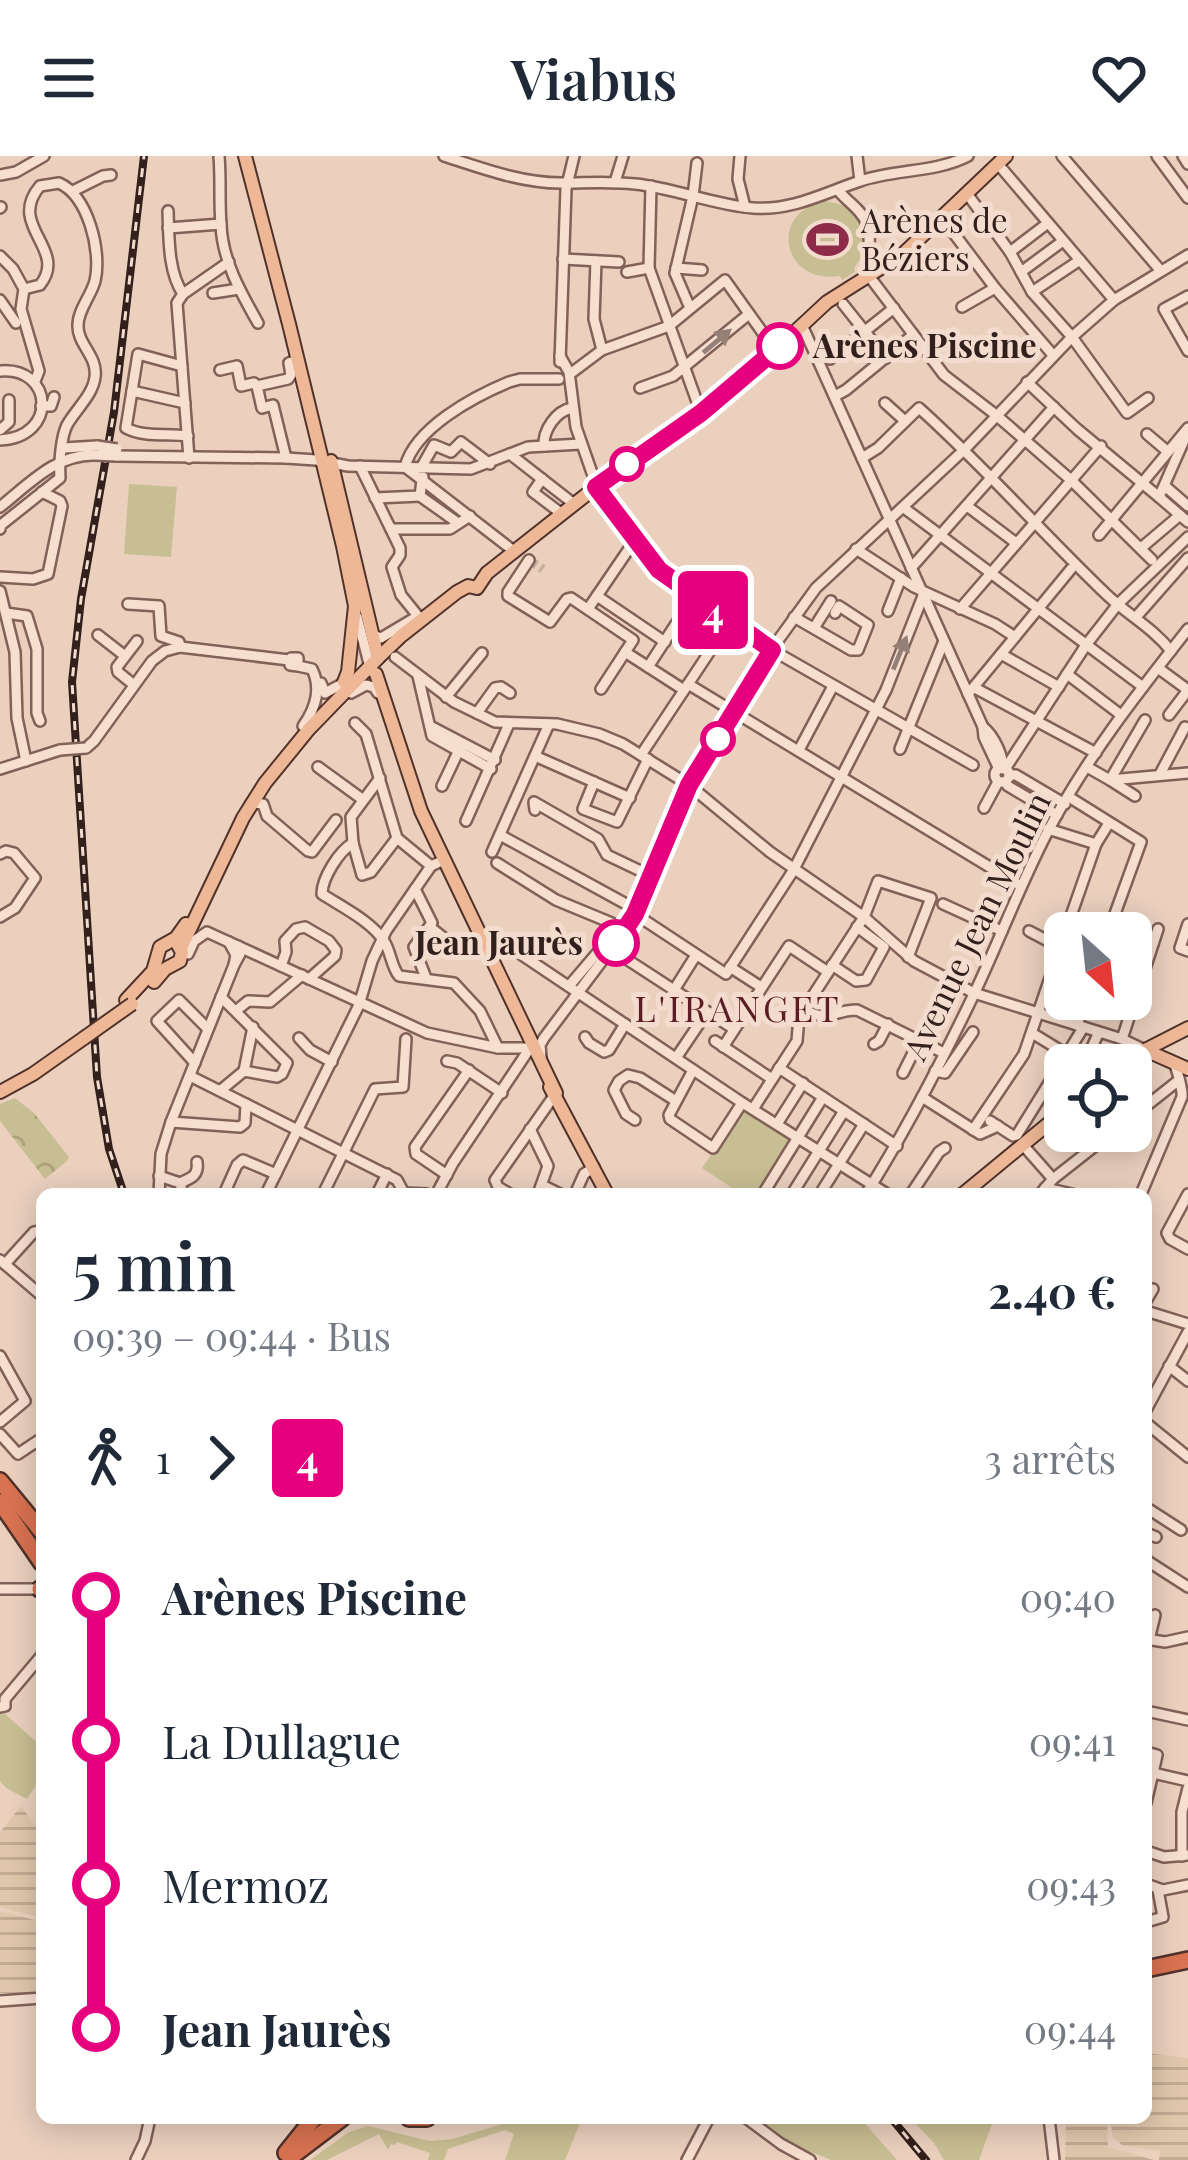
<!DOCTYPE html>
<html lang="fr">
<meta charset="utf-8">
<style>
:root{--surface:#fff;--page:#f6f6f7;--text:#1f2937;--muted:#747a83}
body{margin:0;font-family:"Playfair Display",serif;background:var(--page);color:var(--text);height:100vh;display:flex;flex-direction:column;font-size:45px;white-space:nowrap}
*{box-sizing:border-box;margin:0}
p{font-size:39px;color:var(--muted)}
.icon{flex:none;width:66px;height:66px;fill:none;stroke:currentColor;stroke-width:2;stroke-linecap:round;stroke-linejoin:round}
.map{position:relative;flex:1;overflow:hidden}
.panel{position:absolute;left:36px;top:1032px;width:1116px;height:936px;display:flex;flex-direction:column;background:var(--surface);border-radius:18px;box-shadow:0 6px 30px #0003}
.panel>*{flex:none}
.badge{padding:0 24px;border-radius:9px;font-size:42px;line-height:78px}
.needle{width:78px;rotate:153deg}
.controls{position:absolute;left:1044px;top:756px;display:grid;gap:24px}
.controls a{display:grid;place-items:center;width:108px;height:108px;border-radius:18px;background:var(--surface);box-shadow:0 6px 30px #0003;font-size:60px}
.map>.badge{position:absolute;translate:-50% -50%;box-shadow:0 0 0 6px #fff}
.legs{display:flex;align-items:center;gap:18px;height:132px;padding:0 36px;font-size:39px}
.legs p{margin-inline-start:auto}
.head{display:flex;align-items:center;justify-content:space-between;height:204px;padding:0 36px}
h1{font-size:66px;font-weight:600;line-height:90px}
ul{padding:0 36px;list-style:none}
li{display:flex;align-items:center;gap:42px;height:144px;font-size:45px}
li i{display:grid;place-items:center;width:18px;height:100%;margin:0 15px;background:currentColor}
li i::after{content:'';width:30px;height:30px;margin:-15px;border:9px solid;border-radius:50%;background:var(--surface)}
li p{margin-inline-start:auto}
li:first-child i{background:linear-gradient(#0000 50%,currentColor 0)}
li:last-child i{background:linear-gradient(currentColor 50%,#0000 0)}
header{display:flex;justify-content:space-between;align-items:center;height:156px;padding:0 36px;background:var(--surface);font-size:54px;font-weight:600}
.map>svg:first-child{display:block}
.farmland{fill:url(#farmland-rules)}
.green{fill:#c8be93}
.park{fill:url(#park-crowns)}
.lines{fill:none;stroke-linecap:round;stroke-linejoin:round}
.minor-tunnel{stroke:#c6ad9e;stroke-width:9;stroke-dasharray:9 4.5;stroke-linecap:butt}
.minor-casing{stroke:#826158;stroke-width:14}
.major-casing{stroke:#50322c;stroke-width:16}
.highway-casing{stroke:#50322c;stroke-width:20}
.minor{stroke:#f7dfd0;stroke-width:9}
.major{stroke:#eeb796;stroke-width:12}
.highway{stroke:#d87251;stroke-width:15}
.rail-casing{stroke:#32201c;stroke-width:8}
.rail{stroke:#f3dccd;stroke-width:3;stroke-dasharray:9;stroke-linecap:butt}
.minor-bridge-casing{stroke:#826158;stroke-width:14;stroke-linecap:butt}
.major-bridge-casing{stroke:#50322c;stroke-width:16;stroke-linecap:butt}
.minor-bridge{stroke:#f7dfd0;stroke-width:9}
.major-bridge{stroke:#eeb796;stroke-width:12}
.oneway{fill:#948076}
.line-1-casing{stroke:#fff;stroke-width:27}
.line-1{stroke:#e6007e;stroke-width:18}
.stop-1-dot{fill:#fff;stroke:#e6007e;stroke-width:6}
.labels{text-anchor:middle;stroke-width:10;stroke-linejoin:round;paint-order:stroke}
.poi-label{font-size:33px;fill:#32201c;stroke:#f3dccd;text-anchor:start}
.stop-label{font-size:33px;font-weight:bold;fill:#32201c;stroke:#f3dccd;text-anchor:start}
.street-label{font-size:33px;fill:#32201c;stroke:#f3dccd}
.neighbourhood-label{font-size:36px;letter-spacing:3px;fill:#5d1d24;stroke:#f3dccd}
</style>
<header><svg class="icon" aria-label="menu" viewBox="0 0 24 24"><path d="M4 6h16M4 12h16M4 18h16"/></svg>Viabus<svg class="icon" aria-label="heart" viewBox="0 0 24 24"><path d="M12 20l-8-8c-3-5 5-10 8-4 3-6 11-1 8 4z"/></svg></header>
<div class="map">
<svg width="1188" height="2004" viewBox="0 0 1188 2004">
<defs>
<pattern id="farmland-rules" width="6" height="5" patternUnits="userSpaceOnUse" patternTransform="scale(3)"><rect width="6" height="5" fill="#e0c7ac"/><path d="M0 2.5h6" fill="none" stroke="#c1ab93"/></pattern>
<pattern id="park-crowns" width="20" height="18" patternUnits="userSpaceOnUse" patternTransform="scale(3)"><rect width="20" height="18" fill="#c8be93"/><path d="M2 6a3 3 0 1 1 6 0M12 15a3 3 0 1 1 6 0" fill="none" stroke="#aca37e"/></pattern>
</defs>
<rect width="100%" height="100%" fill="#ebd0be"/>
<g class="farmland">
<path d="M21,1650L42,1679V1762L0,1751V1676Z"/>
<path d="M0,1755L42,1766V1840L0,1837Z"/>
<path d="M1146,1897L1188,1902V2004H1159L1160,1995L1122,1989L1113,1981L1110,1962H1146Z"/>
<path d="M1066,1962L1107,1967L1108,1991L1154,2004H1065Z"/>
</g>
<g class="green">
<path d="M824,45C863,48 878,82 854,112L855,116L842,124L840,120C782,129 768,57 824,45Z"/>
<path d="M129,328L177,331L171,401L124,398Z"/>
<path d="M746,954L793,985L760,1038H736L737,1035L702,1012L714,995L717,996Z"/>
<path d="M4,1557L42,1591L41,1622L27,1643L6,1632L0,1625V1558Z"/>
<path d="M523,1962H582L565,2004H505L514,1978L505,1974L448,1993L444,2004H428L430,1997L397,1986L395,1989L391,1988L388,1994L379,1978L327,2004H310L349,1976L368,1970L430,1985L452,1983Z"/>
<path d="M755,1962H860L897,2004H831L794,1989Z"/>
<path d="M910,1962H994L979,2004H944L934,1987Z"/>
</g>
<path class="park" d="M15,942L34,957L69,1001L67,1005L45,1023L0,965V948Z"/>
<g class="lines">
<path class="minor-tunnel" d="M529,404L543,413"/>
<defs>
<g id="minor">
<path d="M219,0C221,23 219,46 221,68C222,104 241,137 258,167"/>
<path d="M444,0C481,12 521,27 561,27C585,27 610,25 635,28C675,32 713,49 753,52C792,55 824,37 860,25C895,13 935,17 968,0"/>
<path d="M740,0L738,23L745,51"/>
<path d="M857,0L860,25"/>
<path d="M1062,0L1161,115"/>
<path d="M1157,0L1188,42"/>
<path d="M1183,0L1188,8"/>
<path d="M998,8L1114,144"/>
<path d="M0,19L16,16L44,0"/>
<path d="M615,26L623,0"/>
<path d="M651,30L649,112L701,257"/>
<path d="M838,34C847,46 860,52 866,66C874,84 864,101 872,118"/>
<path d="M73,35L103,20L111,19"/>
<path d="M968,39L1010,96L1032,136L1072,181L1127,257L1148,242"/>
<path d="M0,52L1,51"/>
<path d="M168,55C169,82 168,116 183,138"/>
<path d="M943,63L995,132L1053,199"/>
<path d="M168,72L221,68"/>
<path d="M1010,96L1048,67"/>
<path d="M0,100L13,113L24,133L21,153L39,215L35,225"/>
<path d="M563,103L619,106"/>
<path d="M596,105L594,163L602,194"/>
<path d="M676,112L702,114"/>
<path d="M627,116L649,112"/>
<path d="M1021,116L1063,85"/>
<path d="M869,120L944,219L996,259L1071,324L1152,404"/>
<path d="M1032,136L1080,104"/>
<path d="M213,137L239,133"/>
<path d="M1188,140L1164,153L1188,195"/>
<path d="M0,144L16,167"/>
<path d="M843,148L886,202"/>
<path d="M962,151L995,132"/>
<path d="M690,152L675,117L693,40L697,7"/>
<path d="M802,169L983,571L984,581L999,613"/>
<path d="M560,200L569,216L576,271L599,337L659,414L772,494L973,609"/>
<path d="M830,203L894,152"/>
<path d="M560,206L566,33L574,0"/>
<path d="M182,210L138,198L126,272C145,282 167,277 188,280"/>
<path d="M220,214L237,210L241,230L254,227L257,230"/>
<path d="M0,215C53,210 59,281 0,284"/>
<path d="M570,218L602,194L669,170L725,124L775,194"/>
<path d="M1027,226L1077,273L1159,341"/>
<path d="M640,232L673,220L749,158"/>
<path d="M132,235L185,247"/>
<path d="M835,240L846,234L913,179"/>
<path d="M885,247L905,265"/>
<path d="M41,250H51L54,241"/>
<path d="M0,274L9,266V244"/>
<path d="M1147,278L1167,295"/>
<path d="M1186,280L1159,341L1188,366"/>
<path d="M544,290C543,274 556,255 572,252"/>
<path d="M64,292L97,290"/>
<path d="M510,298L574,348"/>
<path d="M116,300L286,302L316,304L348,310L471,313L528,291L581,288"/>
<path d="M189,302L177,147L183,138L229,106"/>
<path d="M286,302L273,249L262,252L257,230L288,223L291,219L289,207L294,205"/>
<path d="M862,302L878,292L919,252C985,311 1043,378 1107,439C1128,459 1153,472 1171,495"/>
<path d="M360,310L400,392V399L392,411L401,439L418,460L381,482L373,479"/>
<path d="M421,312L434,289L451,296L461,286L490,308"/>
<path d="M423,321L422,324L515,396"/>
<path d="M542,323L533,336L562,358"/>
<path d="M1165,330L1188,350"/>
<path d="M420,340L458,367"/>
<path d="M375,342L420,340L422,324L405,311C415,272 473,241 509,226L520,223H559"/>
<path d="M967,350L1016,387"/>
<path d="M0,351C29,328 56,298 95,299"/>
<path d="M904,352L1143,531"/>
<path d="M0,373L1,369L60,322C59,308 61,281 67,269C76,253 93,239 95,221C98,200 77,188 78,169C78,154 91,140 95,125C102,95 88,40 59,27L40,30C6,70 69,93 40,129L24,133"/>
<path d="M391,373H450L470,360"/>
<path d="M1099,379L1188,272"/>
<path d="M1141,392L1180,359"/>
<path d="M856,393L914,431L995,468L1015,481"/>
<path d="M529,404L508,436V440L550,466L567,443L571,442L633,484L601,533"/>
<path d="M911,412L1054,251"/>
<path d="M0,421L33,423L48,418L62,350L60,345L42,336"/>
<path d="M0,435L15,496L17,562L26,605"/>
<path d="M597,440L665,486"/>
<path d="M128,448L159,450L161,480L179,486L180,491"/>
<path d="M588,453L635,384"/>
<path d="M960,453L1101,290"/>
<path d="M888,455L901,422"/>
<path d="M6,457L27,460L37,493V557L40,565"/>
<path d="M357,461L371,515"/>
<path d="M794,461L851,494H858L868,469L839,450L835,457"/>
<path d="M1136,461L1188,402"/>
<path d="M814,472L831,445"/>
<path d="M98,479L125,500"/>
<path d="M625,496L684,534"/>
<path d="M1001,498L1059,531"/>
<path d="M395,501L454,546L495,566L557,568L599,578L623,588L689,629L770,696L864,761L914,805L974,837L1122,883L1145,894"/>
<path d="M298,510L290,509L291,502H298V510L312,513C322,533 315,553 303,570"/>
<path d="M648,511L694,440"/>
<path d="M1158,512L1188,534L1169,559"/>
<path d="M1067,518L1121,559"/>
<path d="M418,520L432,580L491,613"/>
<path d="M321,527L325,537L342,528"/>
<path d="M688,528L1021,730"/>
<path d="M134,529L118,516L117,511L137,485"/>
<path d="M975,532L1096,597"/>
<path d="M351,537L366,529L374,531L378,537"/>
<path d="M968,538L1071,413"/>
<path d="M446,541L482,497"/>
<path d="M477,557L495,532L501,531L510,537"/>
<path d="M355,567L366,578L397,682L431,710"/>
<path d="M430,570L495,604"/>
<path d="M983,571C994,580 1003,599 1003,613"/>
<path d="M86,592L94,585L152,505L165,495L180,491L289,504"/>
<path d="M900,593L944,485"/>
<path d="M799,594L833,530"/>
<path d="M641,599L730,465"/>
<path d="M535,600L630,642"/>
<path d="M318,611L362,643"/>
<path d="M1087,611L1110,624L1188,617"/>
<circle cx="1002" cy="619" r="7"/>
<path d="M0,613L60,594"/>
<path d="M1005,613L1086,489L1118,448L1188,381"/>
<path d="M1160,618L1185,571"/>
<path d="M1009,619H1016L1065,648"/>
<path d="M380,622L351,661L353,687L362,719L371,716L397,682"/>
<path d="M594,626L583,653L617,666L648,603"/>
<path d="M1005,626L1008,630L1057,659"/>
<path d="M442,630L460,592"/>
<path d="M1135,640L1110,624L1145,564"/>
<path d="M1069,641L1141,686L1108,777"/>
<path d="M251,647L263,648L267,660L308,695L312,696L336,664"/>
<path d="M984,652L998,626"/>
<path d="M535,654L534,646L598,683L607,699L651,720"/>
<path d="M466,665L509,568"/>
<path d="M1048,673L1096,688"/>
<path d="M500,679L637,754"/>
<path d="M353,687C339,695 322,722 322,738C342,751 371,765 384,785C391,796 391,810 399,820L454,827L480,855L498,892"/>
<path d="M492,696L549,568"/>
<path d="M0,698L6,695L14,697L35,722L15,752L0,761"/>
<path d="M497,707L556,744L626,773"/>
<path d="M415,733L432,767L414,791L426,822"/>
<path d="M943,748L1002,775"/>
<path d="M635,758L726,818L793,715L886,534L923,440"/>
<path d="M1188,768L1180,792L1188,795"/>
<path d="M430,771L449,786"/>
<path d="M1029,775L1065,794"/>
<path d="M1065,777L1096,688L1109,667"/>
<path d="M229,786L236,799L234,809L240,798L238,790"/>
<path d="M513,793L741,946L887,1038"/>
<path d="M611,793L734,873"/>
<path d="M188,798L194,785L207,776L427,877L498,892H530"/>
<path d="M832,809L856,825L866,824L884,791L857,771"/>
<path d="M281,810L286,796L285,785L296,773L305,771L329,785L336,794L335,800L309,823"/>
<path d="M730,811L761,831"/>
<path d="M569,830L615,776"/>
<path d="M674,834L696,799"/>
<path d="M221,841L287,907L282,918L277,921L244,915L221,934"/>
<path d="M804,853C829,868 832,854 857,854L944,897"/>
<path d="M237,854L248,845L270,846L302,819"/>
<path d="M1077,869L1086,843"/>
<path d="M1032,877L1068,899"/>
<path d="M585,881L589,887L604,896L609,894L625,868"/>
<path d="M299,882L310,894L332,906"/>
<path d="M1122,883L1158,773"/>
<path d="M715,885L772,923"/>
<path d="M874,888L879,885L888,868"/>
<path d="M723,891L789,790L828,816"/>
<path d="M541,901L540,889L544,882L626,773L689,629L779,483L816,432L965,293L1072,181L1114,144L1188,99"/>
<path d="M676,902L707,856"/>
<path d="M447,905L457,907L502,937"/>
<path d="M195,907L157,865L179,844L207,872"/>
<path d="M1084,909L1098,878"/>
<path d="M779,912L897,990"/>
<path d="M693,914L669,959L670,963L713,992L742,947"/>
<path d="M244,915L253,871"/>
<path d="M935,915L945,917L973,876"/>
<path d="M903,917L919,885"/>
<path d="M190,920L397,1024L404,1037L427,1038"/>
<path d="M922,941L980,978L998,970"/>
<path d="M753,953L797,885L799,861L864,761L878,725L931,742L908,801"/>
<path d="M1131,962L1179,924"/>
<path d="M635,964L626,958L614,934L619,925L628,919L640,922L676,945"/>
<path d="M990,965L1013,980L1017,979L1083,872"/>
<path d="M171,966L240,971L245,967L246,948"/>
<path d="M777,968L803,927"/>
<path d="M530,973L548,1010L538,1038"/>
<path d="M973,974L1024,898L1065,778"/>
<path d="M1023,989L1053,1023"/>
<path d="M447,1019L416,998L415,991L469,914"/>
<path d="M159,1020L180,1027L183,1038"/>
<path d="M180,1027C192,1022 199,1019 197,1006"/>
<path d="M542,1029L560,1038"/>
<path d="M1045,1032L1072,1038"/>
<path d="M438,1035L453,1007L532,889"/>
<path d="M159,1038L161,998L171,966L234,809"/>
<path d="M224,1038L237,1009L243,1004L276,1018"/>
<path d="M266,1038L359,849L372,805L386,775L431,710L444,704"/>
<path d="M323,1038L375,933L403,931L406,883"/>
<path d="M377,1038L387,1018"/>
<path d="M510,1038L498,1031L495,1024L556,937"/>
<path d="M575,1038L584,1018L594,1011"/>
<path d="M763,1038L823,941"/>
<path d="M792,1038L844,955"/>
<path d="M820,1038L864,968"/>
<path d="M866,1038C907,973 942,905 975,836C1000,783 1020,729 1047,677C1085,604 1137,538 1188,473"/>
<path d="M911,1038L939,996L945,992"/>
<path d="M1040,1038L1053,1023L1114,975"/>
<path d="M1141,1038L1182,941C1183,935 1177,913 1174,907"/>
<path d="M1188,1038L1167,1077L1170,1083L1188,1093"/>
<path d="M0,1104L42,1140"/>
<path d="M5,1108L34,1076L42,1075"/>
<path d="M1146,1145L1153,1133"/>
<path d="M1146,1155L1188,1168"/>
<path d="M0,1200L25,1245L0,1266"/>
<path d="M1169,1210L1188,1225"/>
<path d="M1146,1254L1188,1176"/>
<path d="M1146,1267L1188,1301"/>
<path d="M0,1278L18,1298L42,1282"/>
<path d="M1150,1354L1181,1374"/>
<path d="M1146,1377L1156,1381"/>
<path d="M1146,1404L1188,1431"/>
<path d="M0,1433H40"/>
<path d="M1146,1483L1165,1486L1188,1481"/>
<path d="M1149,1484L1155,1459"/>
<path d="M0,1551L5,1550V1543L42,1499"/>
<path d="M1146,1555L1188,1564"/>
<path d="M1146,1596L1157,1599L1153,1617L1188,1625"/>
<path d="M1146,1647L1153,1617"/>
<path d="M1146,1695L1164,1701L1187,1699"/>
<path d="M1182,1700V1656L1188,1632"/>
<path d="M1146,1728L1163,1734L1188,1729"/>
<path d="M1146,1766L1163,1761L1158,1734"/>
<path d="M0,1845L42,1842"/>
<path d="M746,1962L781,1988L810,2004"/>
<path d="M1049,1962L1054,2004"/>
<path d="M136,2004L145,1985L150,1962"/>
<path d="M687,2004L709,1962"/>
</g>
<g id="major">
<path d="M245,0L289,168L343,390L355,450L348,516L344,526"/>
<path d="M331,305L378,502"/>
<path d="M376,518L421,655L556,937"/>
<path d="M181,792L243,662L265,627L309,573L378,502L401,480L457,436L468,430L477,432L487,417L596,331L701,257L755,213L827,146L903,98L1006,0"/>
<path d="M154,826L165,813L180,805L182,796L178,789"/>
<path d="M126,844L153,815L160,791L176,782L186,768"/>
<path d="M1145,894L1188,913"/>
<path d="M1124,909L1145,894L1188,872"/>
<path d="M550,931L607,1038"/>
<path d="M0,936L33,918L84,882"/>
<path d="M963,1038L1065,954"/>
</g>
<g id="highway">
<path d="M0,1325L42,1376"/>
<path d="M0,1346L42,1407"/>
<path d="M40,1433L42,1432"/>
<path d="M1146,1813L1188,1804"/>
<path d="M409,1962H427"/>
<path d="M286,1997L314,1962"/>
<path d="M292,2000L342,1962"/>
</g>
</defs>
<use href="#minor" class="minor-casing"/>
<use href="#major" class="major-casing"/>
<use href="#highway" class="highway-casing"/>
<use href="#minor" class="minor"/>
<use href="#major" class="major"/>
<use href="#highway" class="highway"/>
<defs>
<g id="rail">
<path d="M124,1038L109,993L97,921L72,526L81,443L114,256L144,0"/>
<path d="M891,1962L926,2004"/>
</g>
</defs>
<use href="#rail" class="rail-casing"/>
<use href="#rail" class="rail"/>
<defs>
<g id="minor-bridge">
<path d="M97,290L117,293"/>
<path d="M95,299L116,300"/>
<path d="M60,594L86,592"/>
</g>
<path id="major-bridge" d="M84,882L132,848"/>
</defs>
<use href="#minor-bridge" class="minor-bridge-casing"/>
<use href="#major-bridge" class="major-bridge-casing"/>
<use href="#minor-bridge" class="minor-bridge"/>
<use href="#major-bridge" class="major-bridge"/>
</g>
<defs><path id="oneway-solid" d="M-6-.8H1V-3.2L6.5 0L1 3.2V.8H-6Z" transform="scale(3)"/></defs>
<g class="oneway">
<use href="#oneway-solid" transform="translate(717 185) rotate(-40)"/>
<use href="#oneway-solid" transform="translate(900 497) rotate(-68)"/>
</g>
<g class="lines">
<defs>
<path id="line-1" d="M616,787L635,758L689,629L772,494L659,414L596,331L701,257L780,190"/>
</defs>
<use href="#line-1" class="line-1-casing"/>
<use href="#line-1" class="line-1"/>
</g>
<defs>
<symbol id="stadium-bare" viewBox="-9 -9 18 18"><path d="M0-5a6.5 5 0 1 0 0 10a6.5 5 0 1 0 0-10ZM-3.5-1.8h7v3.6h-7Z" fill="#8e2b4a" stroke="#f3dccd" stroke-width="2.5" paint-order="stroke"/></symbol>
</defs>
<g fill-rule="evenodd">
<use href="#stadium-bare" x="798" y="54" width="59" height="59"/>
</g>
<g class="stop-1-dot">
<circle cx="780" cy="190" r="21"/>
<circle cx="627" cy="308" r="15"/>
<circle cx="718" cy="583" r="15"/>
<circle cx="616" cy="787" r="21"/>
</g>
<g class="labels">
<g class="poi-label">
<text x="861" y="77">Arènes de<tspan x="861" dy="38">Béziers</tspan></text>
</g>
<g class="stop-label">
<text x="813" y="202">Arènes Piscine</text>
<text x="583" y="799" text-anchor="end">Jean Jaurès</text>
</g>
<g class="street-label">
<text transform="translate(977 770) rotate(-64)" y="12">Avenue Jean Moulin</text>
</g>
<g class="neighbourhood-label">
<text x="738" y="866">L'IRANGET</text>
</g>
</g>
</svg>
<div class="controls">
<a><svg class="needle" viewBox="-14 -14 28 28"><path d="M0-13l5 13h-10z" fill="#e53935"/><path d="M0 13l5-13h-10z" fill="#747a83"/></svg></a>
<a><svg class="icon" aria-label="locate" viewBox="0 0 24 24"><circle cx="12" cy="12" r="6"/><path d="M12 2v4M12 18v4M2 12h4M18 12h4"/></svg></a>
</div>
<b class="badge" style="left:713px;top:454px;background:#e6007e;color:#fff">4</b>
<section class="panel">
<div class="head"><div><h1>5 min</h1><p>09:39 – 09:44 · Bus</p></div><b>2.40 €</b></div>
<div class="legs"><svg class="icon" aria-label="walk" viewBox="0 0 24 24"><circle cx="13" cy="4" r="2"/><path d="M13 8l-2 6 4 7M11 14l-3 7M7 12l3-4h3l4 4"/></svg>1<svg class="icon" aria-label="forward" viewBox="0 0 24 24"><path d="M9 5l7 7-7 7"/></svg><b class="badge" style="background:#e6007e;color:#fff">4</b><p>3 arrêts</p></div>
<ul>
<li><i style="color:#e6007e"></i><b>Arènes Piscine</b><p>09:40</p></li>
<li><i style="color:#e6007e"></i><span>La Dullague</span><p>09:41</p></li>
<li><i style="color:#e6007e"></i><span>Mermoz</span><p>09:43</p></li>
<li><i style="color:#e6007e"></i><b>Jean Jaurès</b><p>09:44</p></li>
</ul>
</section>
</div>
